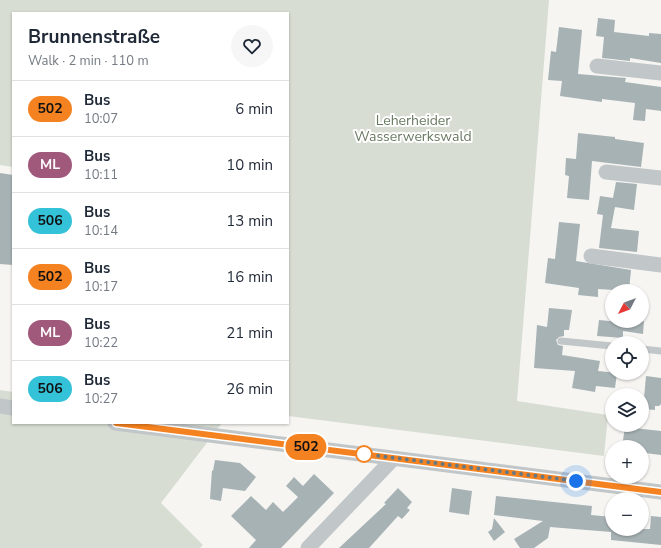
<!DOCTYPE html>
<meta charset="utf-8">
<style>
:root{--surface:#fff;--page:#f6f6f7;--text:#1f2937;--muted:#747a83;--line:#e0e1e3}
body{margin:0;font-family:"Nunito Sans",sans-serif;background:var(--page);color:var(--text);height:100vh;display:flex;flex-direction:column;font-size:15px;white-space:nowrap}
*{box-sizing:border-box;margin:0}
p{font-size:13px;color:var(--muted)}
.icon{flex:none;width:22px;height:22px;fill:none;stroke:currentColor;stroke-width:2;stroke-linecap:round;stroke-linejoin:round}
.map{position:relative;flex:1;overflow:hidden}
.side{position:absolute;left:12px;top:12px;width:277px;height:412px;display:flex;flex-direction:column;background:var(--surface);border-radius:0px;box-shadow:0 1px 3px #0004}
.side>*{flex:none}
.badge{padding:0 8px;border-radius:13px;font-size:14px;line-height:26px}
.needle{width:26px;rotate:229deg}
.buttons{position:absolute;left:605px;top:284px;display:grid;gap:8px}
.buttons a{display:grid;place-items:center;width:44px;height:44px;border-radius:50%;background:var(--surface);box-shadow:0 1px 3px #0004;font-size:20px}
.you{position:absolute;width:20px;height:20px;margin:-10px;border:3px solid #fff;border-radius:50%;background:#1a73e8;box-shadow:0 0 0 6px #1a73e833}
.map>.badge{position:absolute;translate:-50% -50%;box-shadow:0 0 0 2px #fff}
.round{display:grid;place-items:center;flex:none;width:42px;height:42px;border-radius:21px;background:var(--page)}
.overview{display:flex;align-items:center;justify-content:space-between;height:68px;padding:0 16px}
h1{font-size:19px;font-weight:700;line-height:30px}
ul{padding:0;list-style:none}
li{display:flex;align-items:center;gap:12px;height:56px;padding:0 16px;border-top:1px solid var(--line)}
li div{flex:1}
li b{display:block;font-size:15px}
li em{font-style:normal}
li .badge{min-width:44px;font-weight:700;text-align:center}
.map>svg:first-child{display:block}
.green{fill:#d7ddd3}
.building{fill:#a7b2b5}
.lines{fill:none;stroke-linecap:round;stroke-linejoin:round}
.service{stroke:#c1c6c8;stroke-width:7}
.minor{stroke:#c1c6c8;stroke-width:15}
.line-casing{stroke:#fff;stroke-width:9}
.line{stroke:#f58220;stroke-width:6}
.walk{stroke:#647984;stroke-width:4;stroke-dasharray:0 7.2}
.stop-dot{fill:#fff;stroke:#f58220;stroke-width:2}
.labels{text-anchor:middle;stroke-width:4;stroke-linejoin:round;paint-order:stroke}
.park-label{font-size:14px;fill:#6a7b63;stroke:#fff}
</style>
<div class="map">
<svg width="661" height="548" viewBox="0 0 661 548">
<rect width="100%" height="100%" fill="#f6f5f2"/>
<g class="green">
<path d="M0,0H549L517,401L608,415L604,456L288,416V13H13V167L0,165Z"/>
<path d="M0,390L13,392V423H222L161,503L203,545L200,548H0Z"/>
</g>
<g class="building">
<path d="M598,18L615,20L614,32L649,36V33L661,34V63L630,58V61L602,58L604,37L596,36Z"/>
<path d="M559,27L582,30L578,74L626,78L625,82L661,87V111L646,109L645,121L633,120L635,103L602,99V102L560,96L562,81L548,80L551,51L556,52Z"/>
<path d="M578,133L615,137V139L644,143L641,167L592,161L589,200L567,198L569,176L565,175L566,158L576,159Z"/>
<path d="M0,173L13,175V265L0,264Z"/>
<path d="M616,182L637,184L634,210L615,207L611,228L639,231L637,252L599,248L603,215L597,214L600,196L613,198Z"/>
<path d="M559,222L580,224L576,261L631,270L629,291L598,289V297L578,295L579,288L545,283L548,258L555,259Z"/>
<path d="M549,308L572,310L569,330H564V336L559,337L556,340L558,345L563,346L562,355L600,361L598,371L617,373L615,388L596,386L595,392L572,388L575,371L534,368L537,325L547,327Z"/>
<path d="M599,320L619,322L644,321L643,334L623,331V338L597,336Z"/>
<path d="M646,376L661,378V404L659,406H655V410L643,409Z"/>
<path d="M625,427L661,431V455L645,453V452L642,451V447H622Z"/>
<path d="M215,460L240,463L256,477L245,491L223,488L221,501L210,499L212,470L213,471Z"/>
<path d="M314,474L334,493L281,548H249L256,540L231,516L251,496L266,510L273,502L283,512L298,497L286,486L294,477L303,486Z"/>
<path d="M398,488L412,502L407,508L410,510L402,519L398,516L369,548H339L386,504L384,503Z"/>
<path d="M452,488L472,491L469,515L449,512Z"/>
<path d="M496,496L592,506L591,515L612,517V529H650L651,516L661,517V545L611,540V532L550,527L548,538L534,548H520L514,539L543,521L494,515Z"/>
<path d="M494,518L505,532L494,541L488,532L492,529Z"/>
</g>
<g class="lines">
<g class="service">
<path d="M561,341L612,346"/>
<path d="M642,349L661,351"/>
</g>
<g class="minor">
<path d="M597,66L661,73"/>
<path d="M606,172L661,178"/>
<path d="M591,256L661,265"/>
<path d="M0,406L13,408"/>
<path d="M115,423L661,492"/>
<path d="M308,548L393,459"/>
</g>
</g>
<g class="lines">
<defs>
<path id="line" d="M116,423L661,492"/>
</defs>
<use href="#line" class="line-casing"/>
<use href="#line" class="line"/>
<path class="walk" d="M364,454L576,481"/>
</g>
<circle class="stop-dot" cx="364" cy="454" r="8"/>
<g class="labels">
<g class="park-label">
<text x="413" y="125">Leherheider<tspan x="413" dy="16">Wasserwerkswald</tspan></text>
</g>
</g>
</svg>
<div class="buttons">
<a><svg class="needle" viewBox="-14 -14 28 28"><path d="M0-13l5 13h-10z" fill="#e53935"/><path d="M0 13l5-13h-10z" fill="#747a83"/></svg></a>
<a><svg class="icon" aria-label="locate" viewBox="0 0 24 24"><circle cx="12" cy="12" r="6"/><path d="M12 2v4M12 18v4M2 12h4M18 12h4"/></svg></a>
<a><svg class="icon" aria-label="layers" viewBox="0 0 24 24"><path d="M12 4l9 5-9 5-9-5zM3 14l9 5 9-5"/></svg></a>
<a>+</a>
<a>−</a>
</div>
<div class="you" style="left:576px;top:481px"></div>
<b class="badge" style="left:306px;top:447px;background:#f58220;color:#111">502</b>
<section class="side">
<div class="overview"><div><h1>Brunnenstraße</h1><p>Walk · 2 min · 110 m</p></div><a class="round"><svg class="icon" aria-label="heart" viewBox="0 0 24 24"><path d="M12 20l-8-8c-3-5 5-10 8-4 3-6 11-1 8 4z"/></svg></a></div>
<ul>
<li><span class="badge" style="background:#f58220;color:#111">502</span><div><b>Bus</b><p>10:07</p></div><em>6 min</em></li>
<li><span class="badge" style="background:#a0587b;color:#fff">ML</span><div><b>Bus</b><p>10:11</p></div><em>10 min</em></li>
<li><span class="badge" style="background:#34c2d8;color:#111">506</span><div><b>Bus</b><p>10:14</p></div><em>13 min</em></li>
<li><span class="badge" style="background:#f58220;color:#111">502</span><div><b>Bus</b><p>10:17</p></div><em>16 min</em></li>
<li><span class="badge" style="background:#a0587b;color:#fff">ML</span><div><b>Bus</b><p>10:22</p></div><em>21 min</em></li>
<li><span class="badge" style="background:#34c2d8;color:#111">506</span><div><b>Bus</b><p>10:27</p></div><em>26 min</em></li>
</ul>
</section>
</div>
